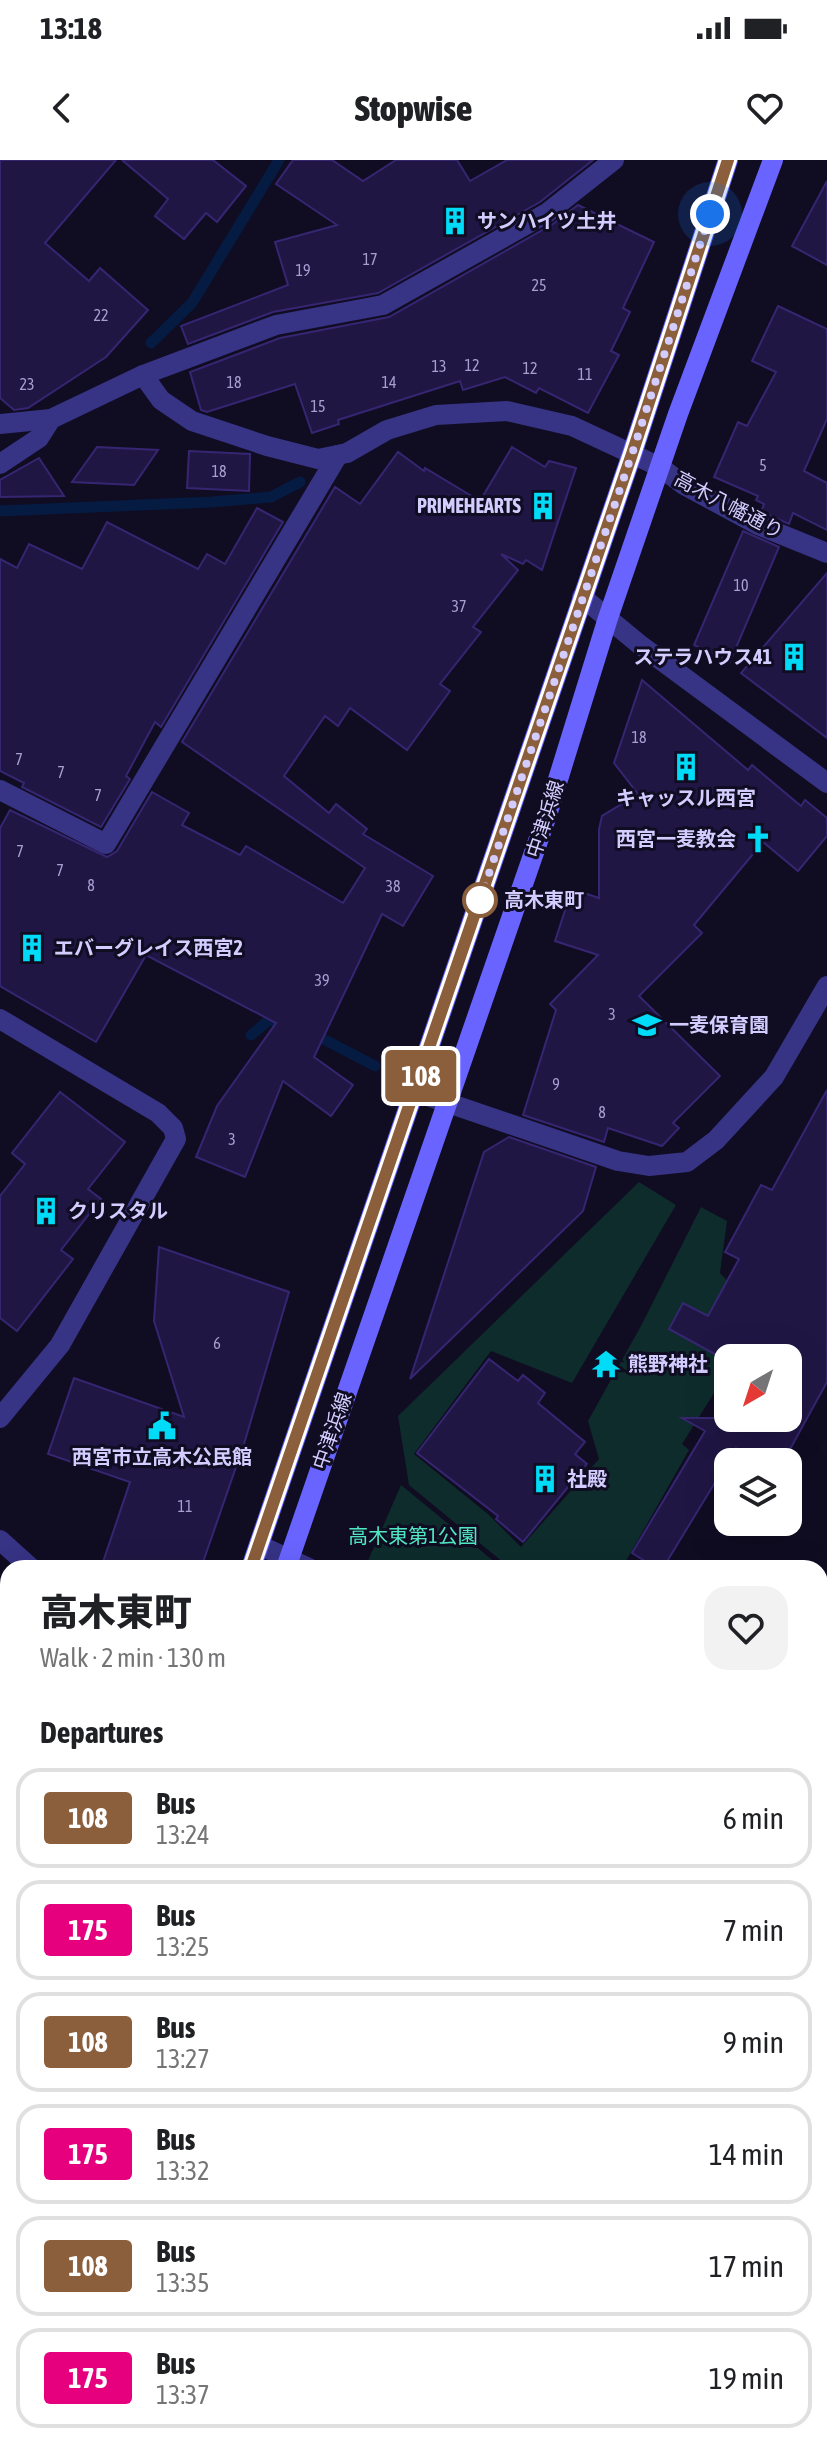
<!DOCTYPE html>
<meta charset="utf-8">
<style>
:root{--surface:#fff;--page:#f2f2f2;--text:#202124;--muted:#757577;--line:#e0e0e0}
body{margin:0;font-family:"Asap Condensed","Noto Sans JP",sans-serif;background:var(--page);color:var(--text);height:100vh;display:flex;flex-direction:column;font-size:30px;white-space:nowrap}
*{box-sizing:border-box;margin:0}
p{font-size:26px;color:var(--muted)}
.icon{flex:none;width:44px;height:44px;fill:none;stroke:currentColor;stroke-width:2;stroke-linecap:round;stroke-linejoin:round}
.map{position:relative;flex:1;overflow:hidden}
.sheet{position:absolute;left:0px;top:1400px;width:828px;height:896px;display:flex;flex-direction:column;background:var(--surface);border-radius:24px 24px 0 0;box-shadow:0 8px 32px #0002}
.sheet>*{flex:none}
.badge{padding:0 16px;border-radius:6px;font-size:28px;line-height:52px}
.needle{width:52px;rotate:219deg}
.controls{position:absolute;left:714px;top:1184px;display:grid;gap:16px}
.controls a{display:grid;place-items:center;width:88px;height:88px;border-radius:16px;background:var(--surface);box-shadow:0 8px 32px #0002;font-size:40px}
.you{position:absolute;width:40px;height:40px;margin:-20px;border:6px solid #fff;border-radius:50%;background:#1a73e8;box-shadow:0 0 0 12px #1a73e833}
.map>.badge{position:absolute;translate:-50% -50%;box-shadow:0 0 0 4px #fff}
h2{padding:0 40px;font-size:30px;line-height:72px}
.round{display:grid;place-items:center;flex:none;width:84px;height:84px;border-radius:24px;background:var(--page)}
.head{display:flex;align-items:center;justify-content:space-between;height:136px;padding:0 40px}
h1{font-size:38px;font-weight:800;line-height:60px}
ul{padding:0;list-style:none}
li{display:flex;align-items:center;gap:24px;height:100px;margin:0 16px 12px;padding:0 24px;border:4px solid var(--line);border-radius:24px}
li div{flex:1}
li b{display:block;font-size:30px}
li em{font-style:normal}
li .badge{min-width:88px;font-weight:700;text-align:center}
.status{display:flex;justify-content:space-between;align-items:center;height:56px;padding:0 40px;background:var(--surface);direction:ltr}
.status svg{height:22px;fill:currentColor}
header{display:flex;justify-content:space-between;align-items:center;height:104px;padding:0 40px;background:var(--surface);font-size:36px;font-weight:800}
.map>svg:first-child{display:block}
.green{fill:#0e2c2c}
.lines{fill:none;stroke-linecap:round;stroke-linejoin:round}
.stream{stroke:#051b41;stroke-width:11}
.building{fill:#201644;stroke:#362672;stroke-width:2}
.street{stroke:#373385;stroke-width:20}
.secondary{stroke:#6964ff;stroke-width:20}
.line-casing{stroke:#fff;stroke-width:18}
.line{stroke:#8b5e3c;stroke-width:12}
.walk{stroke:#d3cdff;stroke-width:8;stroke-dasharray:0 14.4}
.stop-dot{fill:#fff;stroke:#8b5e3c;stroke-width:4}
.labels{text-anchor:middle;stroke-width:6;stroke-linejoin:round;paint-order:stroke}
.number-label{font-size:16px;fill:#a69fd0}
.poi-label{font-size:20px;font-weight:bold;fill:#d3cdff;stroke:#100c22;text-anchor:start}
.street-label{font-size:20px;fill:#d3cdff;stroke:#100c22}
.stop-label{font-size:20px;font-weight:bold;fill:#d3cdff;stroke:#100c22;text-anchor:start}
.park-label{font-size:20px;fill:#50e8c3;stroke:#100c22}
</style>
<div class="status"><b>13:18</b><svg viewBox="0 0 49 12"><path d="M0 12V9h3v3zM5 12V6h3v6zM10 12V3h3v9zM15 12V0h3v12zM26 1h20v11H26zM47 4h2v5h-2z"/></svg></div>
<header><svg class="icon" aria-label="back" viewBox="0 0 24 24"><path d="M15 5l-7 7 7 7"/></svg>Stopwise<svg class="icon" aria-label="heart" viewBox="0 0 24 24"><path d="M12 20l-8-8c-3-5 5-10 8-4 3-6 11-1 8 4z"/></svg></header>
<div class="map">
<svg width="827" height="2296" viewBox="0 0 827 2296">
<rect width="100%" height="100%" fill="#100c22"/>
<g class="green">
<path d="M639,1022L676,1045L572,1223L491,1191L414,1294L489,1355L521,1387L599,1299L588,1261L642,1164L701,1047L727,1061L720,1113L761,1157L728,1198V1211L682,1284L689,1290L622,1408H510L409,1325L398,1256Z"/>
<path d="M401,1325L502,1408H373L367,1403Z"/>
</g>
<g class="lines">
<g class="stream">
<path d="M151,183L192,143L279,0"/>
<path d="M0,351L211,342L271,337L300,322"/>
<path d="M310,872L375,906"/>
<path d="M251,875L268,861L284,859"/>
<path d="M0,1476L8,1466"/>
<path d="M134,2296L141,2288"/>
<path d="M499,2296L505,2288"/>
</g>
</g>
<g class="building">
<path d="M0,0H116L45,83L89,121L100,108L148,150L106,197L28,248L14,250L0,238Z"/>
<path d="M122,0H213L246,26L217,62L206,53L184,79L155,56L168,39Z"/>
<path d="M293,0H332L363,21L396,0H457L470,21L507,0H593L540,42L378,133L273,152L188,184L181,166L288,125L275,82L337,65L276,24Z"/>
<path d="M827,21V105L792,86Z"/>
<path d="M578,45L654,82L623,148L630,152L611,191L619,195L588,253L539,228L536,233L505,217L463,230L460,221L338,260L339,264L312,273L295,224L207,252L201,250L190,212L280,178L389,157L553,64Z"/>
<path d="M778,146L827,169V259L804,311L827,323V370L793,353L789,364L764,353L761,352L764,344L756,340L758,336L714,317L738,262L747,266L776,212L752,201Z"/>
<path d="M97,287L158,290L134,325L72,322Z"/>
<path d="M512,287L545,307L549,301L576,308L542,410L526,400L523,404L501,394L518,410L473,467L481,472L440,524L450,531L407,590L350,548L338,566L325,556L284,616L329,653L336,644L367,669L363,674L433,716L403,766L382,754L314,897L353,925L331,956L283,921L245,1017L196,997L217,946L276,863L146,795L96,882L0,826V668L10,650L107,697L117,691L152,632L189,653L182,665L240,695L246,686L343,743L365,708L182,582L335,327L360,344L398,292L424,311L425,308L480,341Z"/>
<path d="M189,291L250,294L249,331L187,328Z"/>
<path d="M39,298L64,336L0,337V320Z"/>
<path d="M257,348L283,362L161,567L155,562L126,616L130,619L101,667L22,627L24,623L0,611V399L17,408L29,384L82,409L107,362L198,409L207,394L225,404Z"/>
<path d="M743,371L779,387L730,502L694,485Z"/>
<path d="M827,413V578L741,513Z"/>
<path d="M642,520L748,610L752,605L801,646L805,640L827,658V676L798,711L763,682L694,765L702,773L639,836L720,916L673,963L679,968L662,986L608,968L604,982L523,955L556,850L550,844L598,795L555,781L572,729L599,738V669L602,656L638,634L614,603Z"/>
<path d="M827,930V1222L783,1302H761L736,1288L663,1408H656L632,1393L705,1271L682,1258H788V1198H722L669,1169L683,1143L708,1156L739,1099L725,1092L761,1025L772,1030Z"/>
<path d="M60,932L125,982L88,1029L101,1039L61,1090L73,1099L17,1171L0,1158V1036L25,1004L12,993Z"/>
<path d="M509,977L596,1007L583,1051L410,1219L484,992Z"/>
<path d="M159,1087L289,1132L244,1284L201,1408H101L130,1322L48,1294L74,1218L184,1257L154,1161Z"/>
<path d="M489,1199L518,1221L523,1215L545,1233L538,1243L585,1282L575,1294L587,1304L523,1382L496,1359L498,1356L417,1293Z"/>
</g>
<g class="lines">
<g class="street">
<path d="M143,215L161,240L192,261L267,286L318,299L347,293L387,270L436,255L507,251L572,266L660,307L684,325L758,365L827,393"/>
<path d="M0,264L51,259L143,215L276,165L383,145L547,53L614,0"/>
<path d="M0,304L39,278L51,259"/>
<path d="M582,437L639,484L827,623"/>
<path d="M0,630L106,684L338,295"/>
<path d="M0,859L158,953L173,968L176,979L60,1185L0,1258"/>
<path d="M416,932L618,1001L649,1006L687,1002L716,980L774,917L827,826"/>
<path d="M0,1380L31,1408"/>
<path d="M259,1385L309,1408"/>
<path d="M820,1807L827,1798"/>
<path d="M820,1838L827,1844"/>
<path d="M820,2214L827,2206"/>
<path d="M478,2296L484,2288"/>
</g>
<g class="secondary">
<path d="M251,1408L632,294L728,0"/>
<path d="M286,1408L547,655L608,458L678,254L773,0"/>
<path d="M0,1836L8,1841"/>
<path d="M0,1876L8,1865"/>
<path d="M0,1939L8,1928"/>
<path d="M625,2288L636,2296"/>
</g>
</g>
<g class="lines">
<defs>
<path id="line" d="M251,1408L632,294L728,0"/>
</defs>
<use href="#line" class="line-casing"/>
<use href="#line" class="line"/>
<path class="walk" d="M480,740L632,294L710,54"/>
</g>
<defs>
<symbol id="building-bare" viewBox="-9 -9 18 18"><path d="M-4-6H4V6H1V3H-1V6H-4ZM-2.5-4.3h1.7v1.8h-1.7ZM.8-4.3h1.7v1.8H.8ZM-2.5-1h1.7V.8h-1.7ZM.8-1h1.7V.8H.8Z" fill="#00dcf8" stroke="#100c22" stroke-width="2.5" paint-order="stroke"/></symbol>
<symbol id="church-bare" viewBox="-9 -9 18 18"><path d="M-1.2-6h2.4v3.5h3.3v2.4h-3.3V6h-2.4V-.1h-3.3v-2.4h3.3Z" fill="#00dcf8" stroke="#100c22" stroke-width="2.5" paint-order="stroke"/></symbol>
<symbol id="school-bare" viewBox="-9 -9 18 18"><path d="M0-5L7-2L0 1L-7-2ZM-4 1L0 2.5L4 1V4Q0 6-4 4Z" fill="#00dcf8" stroke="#100c22" stroke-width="2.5" paint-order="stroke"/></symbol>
<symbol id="temple-bare" viewBox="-9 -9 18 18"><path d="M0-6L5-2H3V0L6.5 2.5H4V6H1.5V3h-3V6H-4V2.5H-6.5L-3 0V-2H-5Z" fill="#00dcf8" stroke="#100c22" stroke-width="2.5" paint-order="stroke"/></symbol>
<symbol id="civic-bare" viewBox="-9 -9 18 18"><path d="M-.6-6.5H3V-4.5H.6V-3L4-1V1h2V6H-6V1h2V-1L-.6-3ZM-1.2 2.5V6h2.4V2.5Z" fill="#00dcf8" stroke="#100c22" stroke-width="2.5" paint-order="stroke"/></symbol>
</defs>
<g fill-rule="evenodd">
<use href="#building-bare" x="435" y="41" width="40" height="40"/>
<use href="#building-bare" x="523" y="326" width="40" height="40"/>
<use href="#building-bare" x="774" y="477" width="40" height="40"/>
<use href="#building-bare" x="666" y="587" width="40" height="40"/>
<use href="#church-bare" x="738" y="659" width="40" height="40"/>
<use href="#building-bare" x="12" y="768" width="40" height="40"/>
<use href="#school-bare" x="627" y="845" width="40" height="40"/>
<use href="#building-bare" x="26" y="1031" width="40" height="40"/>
<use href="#temple-bare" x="586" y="1184" width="40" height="40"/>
<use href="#civic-bare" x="142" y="1246" width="40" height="40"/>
<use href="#building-bare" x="525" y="1299" width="40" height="40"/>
</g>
<circle class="stop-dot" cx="480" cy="740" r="16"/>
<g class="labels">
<g class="number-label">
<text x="370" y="105">17</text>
<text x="303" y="116">19</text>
<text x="539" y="131">25</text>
<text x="101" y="161">22</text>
<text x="472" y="211">12</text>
<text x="439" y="212">13</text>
<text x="530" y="214">12</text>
<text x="585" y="220">11</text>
<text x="234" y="228">18</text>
<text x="389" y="228">14</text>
<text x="27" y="230">23</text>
<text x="318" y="252">15</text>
<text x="763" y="311">5</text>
<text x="219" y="317">18</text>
<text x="741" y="431">10</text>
<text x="459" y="452">37</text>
<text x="639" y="583">18</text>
<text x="19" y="605">7</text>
<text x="61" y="618">7</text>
<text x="98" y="641">7</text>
<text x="20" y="697">7</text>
<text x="60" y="716">7</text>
<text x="91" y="731">8</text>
<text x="393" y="732">38</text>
<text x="322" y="826">39</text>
<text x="612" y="860">3</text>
<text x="556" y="930">9</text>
<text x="602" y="958">8</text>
<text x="232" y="985">3</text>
<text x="217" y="1189">6</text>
<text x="185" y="1352">11</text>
</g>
<g class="poi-label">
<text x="477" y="68">サンハイツ土井</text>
<text x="521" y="353" text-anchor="end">PRIMEHEARTS</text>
<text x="772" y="504" text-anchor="end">ステラハウス41</text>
<text x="686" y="645" text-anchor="middle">キャッスル西宮</text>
<text x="736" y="686" text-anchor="end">西宮一麦教会</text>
<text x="54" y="795">エバーグレイス西宮2</text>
<text x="669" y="872">一麦保育園</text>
<text x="68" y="1058">クリスタル</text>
<text x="628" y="1211">熊野神社</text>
<text x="162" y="1304" text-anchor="middle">西宮市立高木公民館</text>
<text x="567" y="1326">社殿</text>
</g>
<g class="street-label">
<text transform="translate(729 345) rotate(28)" y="7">高木八幡通り</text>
<text transform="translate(545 659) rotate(-72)" y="7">中津浜線</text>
<text transform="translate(332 1271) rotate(-71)" y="7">中津浜線</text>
</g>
<g class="stop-label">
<text x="504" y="747">高木東町</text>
</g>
<g class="park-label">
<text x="413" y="1383">高木東第1公園</text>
</g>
</g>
</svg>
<div class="controls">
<a><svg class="needle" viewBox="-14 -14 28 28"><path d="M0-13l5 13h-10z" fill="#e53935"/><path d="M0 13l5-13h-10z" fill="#757577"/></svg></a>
<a><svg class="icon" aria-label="layers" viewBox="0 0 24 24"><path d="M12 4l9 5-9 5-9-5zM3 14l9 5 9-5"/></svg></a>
</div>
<div class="you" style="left:710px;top:54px"></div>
<b class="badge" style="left:421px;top:916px;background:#8b5e3c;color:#fff">108</b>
<section class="sheet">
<div class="head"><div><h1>高木東町</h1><p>Walk · 2 min · 130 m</p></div><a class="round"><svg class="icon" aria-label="heart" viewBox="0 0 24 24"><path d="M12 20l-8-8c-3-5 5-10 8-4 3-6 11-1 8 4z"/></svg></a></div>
<h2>Departures</h2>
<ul>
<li><span class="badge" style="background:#8b5e3c;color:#fff">108</span><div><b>Bus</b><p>13:24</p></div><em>6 min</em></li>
<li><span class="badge" style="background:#e6007e;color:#fff">175</span><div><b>Bus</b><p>13:25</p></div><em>7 min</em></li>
<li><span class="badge" style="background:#8b5e3c;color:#fff">108</span><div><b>Bus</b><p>13:27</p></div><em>9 min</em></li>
<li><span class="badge" style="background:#e6007e;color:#fff">175</span><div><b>Bus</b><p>13:32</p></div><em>14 min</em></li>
<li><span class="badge" style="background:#8b5e3c;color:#fff">108</span><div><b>Bus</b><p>13:35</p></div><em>17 min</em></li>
<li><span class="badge" style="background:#e6007e;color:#fff">175</span><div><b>Bus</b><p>13:37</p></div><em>19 min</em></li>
</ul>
</section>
</div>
